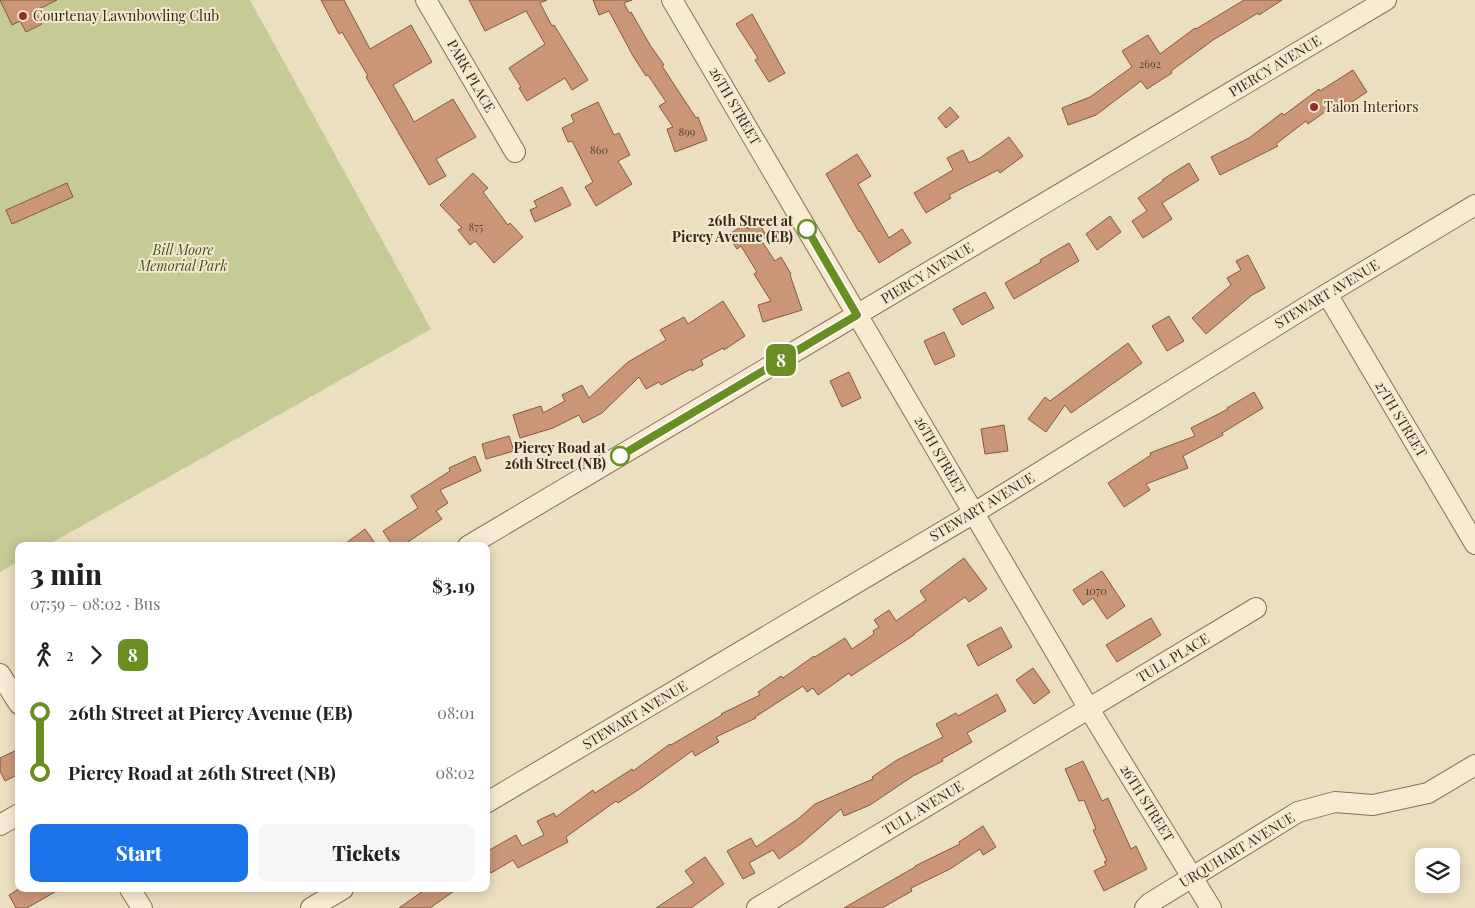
<!DOCTYPE html>
<meta charset="utf-8">
<style>
:root{--surface:#fff;--page:#f6f6f6;--text:#222;--muted:#767676;--accent:#1a73e8}
body{margin:0;font-family:"Playfair Display",serif;background:var(--page);color:var(--text);height:100vh;display:flex;flex-direction:column;font-size:19px;white-space:nowrap}
*{box-sizing:border-box;margin:0}
p{font-size:16px;color:var(--muted)}
.icon{flex:none;width:28px;height:28px;fill:none;stroke:currentColor;stroke-width:2;stroke-linecap:round;stroke-linejoin:round}
.map{position:relative;flex:1;overflow:hidden}
.side{position:absolute;left:15px;top:542px;width:475px;height:350px;display:flex;flex-direction:column;background:var(--surface);border-radius:10px;box-shadow:0 2px 12px #0003}
.side>*{flex:none}
.badge{padding:0 10px;border-radius:8px;font-size:18px;line-height:32px}
.tools{position:absolute;left:1415px;top:848px;display:grid;gap:10px}
.tools a{display:grid;place-items:center;width:45px;height:45px;border-radius:10px;background:var(--surface);box-shadow:0 2px 12px #0003;font-size:25px}
.map>.badge{position:absolute;translate:-50% -50%;box-shadow:0 0 0 2px #fff}
.legs{display:flex;align-items:center;gap:8px;height:55px;padding:0 15px;font-size:16px}
.legs p{margin-inline-start:auto}
.head{display:flex;align-items:center;justify-content:space-between;height:85px;padding:0 15px}
h1{font-size:28px;font-weight:800;line-height:38px}
.primary-button{display:flex;gap:10px;margin-top:auto;padding:10px 15px}
.primary-button a{flex:1;height:58px;border-radius:10px;background:var(--accent);color:#fff;font-size:20px;font-weight:800;line-height:58px;text-align:center}
.primary-button a+a{background:var(--page);color:var(--text)}
ul{padding:0 15px;list-style:none}
li{display:flex;align-items:center;gap:18px;height:60px;font-size:19px}
li i{display:grid;place-items:center;width:8px;height:100%;margin:0 6px;background:currentColor}
li i::after{content:'';width:12px;height:12px;margin:-6px;border:4px solid;border-radius:50%;background:var(--surface)}
li p{margin-inline-start:auto}
li:first-child i{background:linear-gradient(#0000 50%,currentColor 0)}
li:last-child i{background:linear-gradient(currentColor 50%,#0000 0)}
.map>svg:first-child{display:block}
.green{fill:#c6ca95}
.building{fill:#ca9677;stroke:#83583f}
.lines{fill:none;stroke-linecap:round;stroke-linejoin:round}
.minor-casing{stroke:#856f59;stroke-width:22}
.minor{stroke:#f8ebd3;stroke-width:20}
.line-1-casing{stroke:#fff;stroke-width:11}
.line-1{stroke:#6b8e23;stroke-width:8}
.poi-dot{fill:#922a2f;stroke:#f4e8cf;stroke-width:2}
.stop-1-dot{fill:#fff;stroke:#6b8e23;stroke-width:2.5}
.labels{text-anchor:middle;stroke-width:4;stroke-linejoin:round;paint-order:stroke}
.number-label{font-size:11px;fill:#5a4334}
.poi-label{font-size:14px;fill:#35271d;stroke:#f4e8cf;text-anchor:start}
.street-label{font-size:14px;fill:#35271d;stroke:#f4e8cf}
.stop-label{font-size:14px;font-weight:bold;fill:#35271d;stroke:#f4e8cf;text-anchor:end}
.park-label{font-size:14px;font-style:italic;fill:#475124;stroke:#f4e8cf}
</style>
<div class="map">
<svg width="1475" height="908" viewBox="0 0 1475 908">
<rect width="100%" height="100%" fill="#ecdec0"/>
<path class="green" d="M0,0H250L431,329L46,546H19V561L0,572Z"/>
<g class="building">
<path d="M0,0H57L35,11L42,24L26,32L20,21L12,25Z"/>
<path d="M321,0H344L370,49L411,25L432,62L393,85L406,107L414,122L453,99L476,137L436,159L446,176L429,185L366,77L368,76L342,32L339,34Z"/>
<path d="M469,0H547L540,3L552,26L554,25L588,80L572,90L565,78L527,101L519,88L521,87L509,68L545,44L526,11L485,31Z"/>
<path d="M593,0H632L624,3L629,13L631,12L650,45L664,65L662,66L696,118L698,117L707,140L675,152L667,129L673,127L659,106L666,102L648,75L646,76L633,56L609,11L599,15Z"/>
<path d="M1244,0H1282L1259,15L1258,13L1213,40L1171,71L1172,73L1147,89L1141,81L1096,115L1068,125L1062,108L1090,97L1132,67L1122,51L1148,35L1160,54L1195,28L1196,29Z"/>
<path d="M752,14L785,73L769,82L755,60L758,58L736,24Z"/>
<path d="M1353,70L1367,92L1347,105L1343,99L1308,124L1306,121L1276,144L1278,146L1220,175L1211,157L1249,138L1282,113L1284,115L1319,89L1320,91Z"/>
<path d="M598,102L614,135L619,133L630,155L618,161L632,184L596,206L585,187L593,182L572,141L568,142L562,128L574,122L571,115Z"/>
<path d="M950,107L959,117L946,128L938,118Z"/>
<path d="M1009,137L1023,156L1000,173L998,170L949,195L951,198L926,213L914,193L953,170L947,158L963,150L969,163L980,158Z"/>
<path d="M857,154L871,176L858,184L889,238L902,229L911,243L879,263L860,231L859,232L826,174Z"/>
<path d="M1189,163L1199,180L1162,203L1172,219L1143,238L1132,221L1147,211L1138,198L1163,181L1162,180Z"/>
<path d="M473,173L488,188L483,192L508,225L510,223L523,237L494,263L475,241L470,245L458,230L462,228L440,205Z"/>
<path d="M67,183L73,197L12,224L6,210Z"/>
<path d="M562,187L571,205L535,222L530,210L537,207L534,201Z"/>
<path d="M1110,216L1121,232L1097,250L1086,234Z"/>
<path d="M758,223L767,236L761,240L775,261L781,257L791,274L790,275L802,310L763,322L758,305L771,301L754,274L757,272L741,246L737,249L728,235L745,224L748,229Z"/>
<path d="M1069,243L1079,261L1014,299L1005,283L1041,262L1040,260Z"/>
<path d="M1248,255L1265,288L1252,295L1206,334L1192,318L1231,285L1227,278L1241,270L1236,261Z"/>
<path d="M985,292L994,308L962,325L953,309Z"/>
<path d="M723,301L745,336L724,350L723,348L701,360L703,365L692,371L691,369L661,385L659,382L646,389L639,377L602,413L583,423L579,415L553,428L520,438L513,415L541,406L543,413L565,401L562,395L582,385L589,398L628,362L666,340L660,330L684,317L688,324Z"/>
<path d="M1169,316L1184,341L1167,351L1152,326Z"/>
<path d="M944,332L955,356L935,365L924,341Z"/>
<path d="M1128,343L1142,363L1071,413L1065,405L1046,432L1028,419L1045,397L1050,401Z"/>
<path d="M849,372L861,398L842,407L830,381Z"/>
<path d="M1254,392L1263,408L1222,433L1223,435L1183,456L1188,468L1146,484L1150,490L1124,507L1108,483L1151,455L1150,453L1195,436L1191,428L1228,409L1227,408Z"/>
<path d="M1004,425L1008,451L985,454L981,429Z"/>
<path d="M509,436L514,451L486,459L482,444Z"/>
<path d="M475,456L481,471L440,490L448,503L436,511L442,519L402,546H393L383,531L418,508L411,496L450,471L449,468Z"/>
<path d="M365,529L377,546H342Z"/>
<path d="M964,558L987,589L969,602L965,597L914,634V635L851,676L849,673L818,695L813,688L807,692L803,686L755,717L756,718L716,737L719,742L695,756L692,751L641,788L618,803L616,801L566,837L568,842L518,868L513,860L491,873L486,865V852L516,835L522,846L544,835L537,821L554,813L556,817L593,790L595,793L632,769L633,771L670,744L671,745L722,715L721,714L760,695L758,692L781,676L783,678L814,656L815,657L845,638L852,649L874,634L873,631L879,627L874,620L889,610L896,621L926,600L920,591Z"/>
<path d="M1102,571L1125,606L1107,619L1093,598L1083,605L1073,590Z"/>
<path d="M1151,618L1161,635L1117,662L1106,645Z"/>
<path d="M1001,627L1012,647L978,666L967,645Z"/>
<path d="M1033,668L1050,692L1034,704L1016,680Z"/>
<path d="M997,694L1006,711L967,733L972,742L942,759L943,761L913,776L870,805L844,816L841,809L802,843L779,859L773,850L749,863L755,873L743,879L727,851L751,838L756,847L798,819L815,804L873,779L872,777L897,760L943,737L936,724L956,713L958,716Z"/>
<path d="M19,749V774L5,781L0,771V758Z"/>
<path d="M1083,761L1102,801L1108,798L1131,849L1136,846L1147,869L1104,891L1094,871L1106,865L1104,862L1107,861L1093,830L1096,829L1084,800L1079,801L1065,769Z"/>
<path d="M983,826L996,847L983,855L980,849L950,869L911,888L912,891L882,908H844L915,867V866L960,844L959,842Z"/>
<path d="M705,857L724,884L691,908H656L694,883L685,871Z"/>
<path d="M19,889H60L27,908H16L9,895Z"/>
<path d="M426,889H457L430,908H399Z"/>
</g>
<g class="lines">
<defs>
<g id="minor">
<path d="M426,0L515,152"/>
<path d="M672,0L1089,709L1211,908"/>
<path d="M1327,294L1475,544"/>
<path d="M468,546L1386,0"/>
<path d="M0,674L19,704"/>
<path d="M486,803L974,513L1327,294L1475,205"/>
<path d="M0,825L19,814"/>
<path d="M130,889L142,908"/>
<path d="M311,908L343,889"/>
<path d="M757,908L1256,608"/>
<path d="M1145,908L1150,903L1298,812L1335,802L1373,805L1428,793L1475,765"/>
</g>
</defs>
<use href="#minor" class="minor-casing"/>
<use href="#minor" class="minor"/>
</g>
<g class="lines">
<defs>
<path id="line-1" d="M620,456L857,315L807,229"/>
</defs>
<use href="#line-1" class="line-1-casing"/>
<use href="#line-1" class="line-1"/>
</g>
<g class="poi-dot">
<circle cx="23" cy="16" r="5"/>
<circle cx="1314" cy="107" r="5"/>
</g>
<g class="stop-1-dot">
<circle cx="807" cy="229" r="9"/>
<circle cx="620" cy="456" r="9"/>
</g>
<g class="labels">
<g class="number-label">
<text x="1150" y="68">2692</text>
<text x="687" y="136">899</text>
<text x="599" y="154">860</text>
<text x="476" y="231">875</text>
<text x="1096" y="595">1070</text>
</g>
<g class="poi-label">
<text x="33" y="21">Courtenay Lawnbowling Club</text>
<text x="1324" y="112">Talon Interiors</text>
</g>
<g class="street-label">
<text transform="translate(1275 66) rotate(-31)" y="5">PIERCY AVENUE</text>
<text transform="translate(471 76) rotate(60)" y="5">PARK PLACE</text>
<text transform="translate(735 106) rotate(60)" y="5">26TH STREET</text>
<text transform="translate(927 273) rotate(-31)" y="5">PIERCY AVENUE</text>
<text transform="translate(1327 294) rotate(-31)" y="5">STEWART AVENUE</text>
<text transform="translate(1401 419) rotate(59)" y="5">27TH STREET</text>
<text transform="translate(940 455) rotate(60)" y="5">26TH STREET</text>
<text transform="translate(982 507) rotate(-31)" y="5">STEWART AVENUE</text>
<text transform="translate(1173 658) rotate(-31)" y="5">TULL PLACE</text>
<text transform="translate(635 715) rotate(-31)" y="5">STEWART AVENUE</text>
<text transform="translate(1147 803) rotate(58)" y="5">26TH STREET</text>
<text transform="translate(923 808) rotate(-31)" y="5">TULL AVENUE</text>
<text transform="translate(1237 850) rotate(-31)" y="5">URQUHART AVENUE</text>
</g>
<g class="stop-label">
<text x="793" y="226">26th Street at<tspan x="793" dy="16">Piercy Avenue (EB)</tspan></text>
<text x="606" y="453">Piercy Road at<tspan x="606" dy="16">26th Street (NB)</tspan></text>
</g>
<g class="park-label">
<text x="183" y="255">Bill Moore<tspan x="183" dy="16">Memorial Park</tspan></text>
</g>
</g>
</svg>
<div class="tools">
<a><svg class="icon" aria-label="layers" viewBox="0 0 24 24"><path d="M12 4l9 5-9 5-9-5zM3 14l9 5 9-5"/></svg></a>
</div>
<b class="badge" style="left:781px;top:360px;background:#6b8e23;color:#fff">8</b>
<section class="side">
<div class="head"><div><h1>3 min</h1><p>07:59 – 08:02 · Bus</p></div><b>$3.19</b></div>
<div class="legs"><svg class="icon" aria-label="walk" viewBox="0 0 24 24"><circle cx="13" cy="4" r="2"/><path d="M13 8l-2 6 4 7M11 14l-3 7M7 12l3-4h3l4 4"/></svg>2<svg class="icon" aria-label="forward" viewBox="0 0 24 24"><path d="M9 5l7 7-7 7"/></svg><b class="badge" style="background:#6b8e23;color:#fff">8</b></div>
<ul>
<li><i style="color:#6b8e23"></i><b>26th Street at Piercy Avenue (EB)</b><p>08:01</p></li>
<li><i style="color:#6b8e23"></i><b>Piercy Road at 26th Street (NB)</b><p>08:02</p></li>
</ul>
<div class="primary-button"><a>Start</a><a>Tickets</a></div>
</section>
</div>
